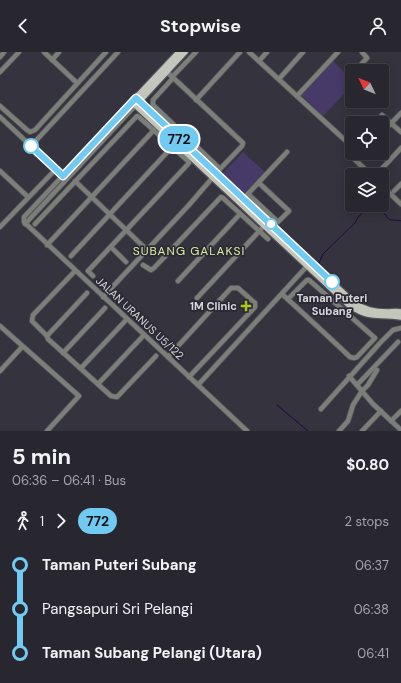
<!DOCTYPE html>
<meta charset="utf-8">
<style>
:root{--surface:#28262e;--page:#302e36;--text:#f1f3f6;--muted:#a5a5aa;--line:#44434a}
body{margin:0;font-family:"DM Sans",sans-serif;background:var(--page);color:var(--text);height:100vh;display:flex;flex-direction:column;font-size:15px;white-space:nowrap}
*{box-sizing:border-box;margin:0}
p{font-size:13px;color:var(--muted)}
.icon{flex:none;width:22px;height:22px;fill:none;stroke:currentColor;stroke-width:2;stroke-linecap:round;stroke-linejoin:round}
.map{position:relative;height:379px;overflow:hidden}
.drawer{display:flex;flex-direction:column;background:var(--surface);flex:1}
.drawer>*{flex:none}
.badge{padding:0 8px;border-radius:13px;font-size:14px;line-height:26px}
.needle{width:26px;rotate:313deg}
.buttons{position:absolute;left:345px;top:12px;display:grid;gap:8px}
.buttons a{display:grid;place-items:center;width:44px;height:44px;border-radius:4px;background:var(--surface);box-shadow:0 2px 10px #0003,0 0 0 1px var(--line);font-size:20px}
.map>.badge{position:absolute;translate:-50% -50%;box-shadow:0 0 0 2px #fff}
.legs{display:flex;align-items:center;gap:6px;height:44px;padding:0 12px;font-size:13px}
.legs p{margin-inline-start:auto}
.summary{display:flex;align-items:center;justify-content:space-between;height:68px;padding:0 12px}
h1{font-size:22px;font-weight:700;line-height:30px}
ul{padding:0 12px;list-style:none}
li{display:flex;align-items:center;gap:14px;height:44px;font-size:15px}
li i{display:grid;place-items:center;width:6px;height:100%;margin:0 5px;background:currentColor}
li i::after{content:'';width:10px;height:10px;margin:-5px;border:3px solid;border-radius:50%;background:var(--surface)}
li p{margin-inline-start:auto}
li:first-child i{background:linear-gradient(#0000 50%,currentColor 0)}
li:last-child i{background:linear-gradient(currentColor 50%,#0000 0)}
header{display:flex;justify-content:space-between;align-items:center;height:52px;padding:0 12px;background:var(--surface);font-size:18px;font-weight:700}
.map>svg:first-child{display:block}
.green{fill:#473a68}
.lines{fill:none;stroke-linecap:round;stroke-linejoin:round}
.stream{stroke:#210646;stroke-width:1}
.minor-casing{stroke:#52505b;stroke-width:6}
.major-casing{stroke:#52505b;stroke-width:8}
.minor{stroke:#7c7e78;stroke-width:4.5}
.major{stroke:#c3c6ba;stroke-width:5.5}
.line-1-casing{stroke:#fff;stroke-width:9}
.line-1{stroke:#71caf2;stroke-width:6}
.stop-1-dot{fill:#fff;stroke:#71caf2;stroke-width:2}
.poi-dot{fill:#a9c71b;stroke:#2b2934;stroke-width:1.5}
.labels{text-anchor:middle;stroke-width:3.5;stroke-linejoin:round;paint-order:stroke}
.stop-label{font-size:11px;font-weight:bold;fill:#d7d6dd;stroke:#2b2934}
.poi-label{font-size:11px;font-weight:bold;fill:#d7d6dd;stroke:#2b2934;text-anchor:end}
.street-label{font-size:11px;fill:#d7d6dd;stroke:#2b2934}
.neighbourhood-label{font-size:12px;letter-spacing:1px;fill:#daeea2;stroke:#2b2934}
</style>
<header><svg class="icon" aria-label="back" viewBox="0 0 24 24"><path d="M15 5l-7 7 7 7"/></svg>Stopwise<svg class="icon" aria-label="person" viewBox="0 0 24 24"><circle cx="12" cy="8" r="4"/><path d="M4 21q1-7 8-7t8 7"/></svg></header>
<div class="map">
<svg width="401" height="379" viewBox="0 0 401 379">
<rect width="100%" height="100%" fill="#35333e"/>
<g class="green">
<path d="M333,9L352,28V34L323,64L301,43Z"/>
<path d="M243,100L265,120L244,143L222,122Z"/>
</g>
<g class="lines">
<g class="stream">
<path d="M319,211L323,202L355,171C359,162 372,148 382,158C385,161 386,166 391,168C394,168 398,168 401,169"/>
<path d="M277,353L308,379"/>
</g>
<defs>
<g id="minor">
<path d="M44,0L77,31"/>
<path d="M249,0L347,90"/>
<path d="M0,5L4,0"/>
<path d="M52,8L59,0"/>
<path d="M259,9L267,0"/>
<path d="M355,19L367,6L362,0"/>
<path d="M0,20L19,0"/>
<path d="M167,20L243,91L242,94L220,117"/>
<path d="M172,25L196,0"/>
<path d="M350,25L352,22"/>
<path d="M279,27L303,0"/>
<path d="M297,44L338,0"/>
<path d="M196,48L240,0"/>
<path d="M132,50L24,165V170L247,379"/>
<path d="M0,54L27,78L30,80L35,78L106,0"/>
<path d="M382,63L401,80"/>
<path d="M0,65L63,124"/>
<path d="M382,81L401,61"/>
<path d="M31,94L118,0"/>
<path d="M348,101L371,123"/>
<path d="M358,107L363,101"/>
<path d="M0,119L28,145"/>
<path d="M376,123L401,96"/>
<path d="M75,129L147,198"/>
<path d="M382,134L401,152"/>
<path d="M394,139L401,132"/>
<path d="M248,142L278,170L289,159L259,131"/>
<path d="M246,144L287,100"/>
<path d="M25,172L135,54"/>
<path d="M35,172L137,64L139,65L188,109L189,111L88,219L93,224"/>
<path d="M0,175L56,117"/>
<path d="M47,193L154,78"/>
<path d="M111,195L126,210"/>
<path d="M71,204L172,95"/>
<path d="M143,213L151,218L154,216L221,145L223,146L268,187"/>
<path d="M75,219L33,263L32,269L47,284L48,287L79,315H82L127,267"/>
<path d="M178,229L240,162"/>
<path d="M282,242C305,263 328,284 350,305L354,306L357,305L375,286L309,228H307L288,247"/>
<path d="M103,245L189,153L220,117L153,53V48L173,26"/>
<path d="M197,246L264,174"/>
<path d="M0,274L79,344L47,379"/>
<path d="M47,284L87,241"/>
<path d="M63,301L105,256"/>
<path d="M168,305L231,236H238L255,251V255L189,325"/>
<path d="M79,315L111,344L117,345L156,304"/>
<path d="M0,319L22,295"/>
<path d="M349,324L373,352L401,378"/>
<path d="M98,332L144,283"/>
<path d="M198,333L308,213"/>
<path d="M357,333L398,290"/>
<path d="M321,357L380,291L393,278L401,276"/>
<path d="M391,369L401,359"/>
<path d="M339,379L348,369L353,353L362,339L368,333L377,318"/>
<path d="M362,379L381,359"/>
</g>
<g id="major">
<path d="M179,0L132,50L350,254C372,268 378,261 401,265"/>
<path d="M136,47L353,250C364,258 374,260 388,260C392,260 396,259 401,260"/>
<path d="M137,52L185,0"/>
</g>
</defs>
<use href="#minor" class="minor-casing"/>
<use href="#major" class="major-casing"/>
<use href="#minor" class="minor"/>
<use href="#major" class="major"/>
</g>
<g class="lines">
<defs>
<path id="line-1" d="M31,94L63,124L136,46L332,230"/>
</defs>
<use href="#line-1" class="line-1-casing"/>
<use href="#line-1" class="line-1"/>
</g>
<g class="stop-1-dot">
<circle cx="31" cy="94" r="7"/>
<circle cx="271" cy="172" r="5"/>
<circle cx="332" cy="230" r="7"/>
</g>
<path class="poi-dot" d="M244 248h4v4h4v4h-4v4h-4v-4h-4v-4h4z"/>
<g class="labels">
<g class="stop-label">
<text x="332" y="250">Taman Puteri<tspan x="332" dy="13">Subang</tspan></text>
</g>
<g class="poi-label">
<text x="237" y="258">1M Clinic</text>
</g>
<g class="street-label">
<text transform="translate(140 266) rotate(43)" y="4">JALAN URANUS U5/122</text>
</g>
<g class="neighbourhood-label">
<text x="189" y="203">SUBANG GALAKSI</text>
</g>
</g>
</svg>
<div class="buttons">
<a><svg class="needle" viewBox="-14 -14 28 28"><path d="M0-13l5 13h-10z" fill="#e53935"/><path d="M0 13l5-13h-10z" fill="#a5a5aa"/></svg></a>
<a><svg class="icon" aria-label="locate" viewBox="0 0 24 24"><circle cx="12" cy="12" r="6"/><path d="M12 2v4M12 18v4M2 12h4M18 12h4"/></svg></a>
<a><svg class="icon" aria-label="layers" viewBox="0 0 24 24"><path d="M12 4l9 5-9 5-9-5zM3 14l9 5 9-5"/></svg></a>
</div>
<b class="badge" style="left:179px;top:87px;background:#71caf2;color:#111">772</b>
</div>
<section class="drawer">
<div class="summary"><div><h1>5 min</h1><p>06:36 – 06:41 · Bus</p></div><b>$0.80</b></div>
<div class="legs"><svg class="icon" aria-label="walk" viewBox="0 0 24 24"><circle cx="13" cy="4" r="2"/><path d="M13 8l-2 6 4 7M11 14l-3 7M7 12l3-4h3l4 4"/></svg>1<svg class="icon" aria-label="forward" viewBox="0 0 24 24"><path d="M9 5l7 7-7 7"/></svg><b class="badge" style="background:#71caf2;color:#111">772</b><p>2 stops</p></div>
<ul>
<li><i style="color:#71caf2"></i><b>Taman Puteri Subang</b><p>06:37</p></li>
<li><i style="color:#71caf2"></i><span>Pangsapuri Sri Pelangi</span><p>06:38</p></li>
<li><i style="color:#71caf2"></i><b>Taman Subang Pelangi (Utara)</b><p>06:41</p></li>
</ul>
</section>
